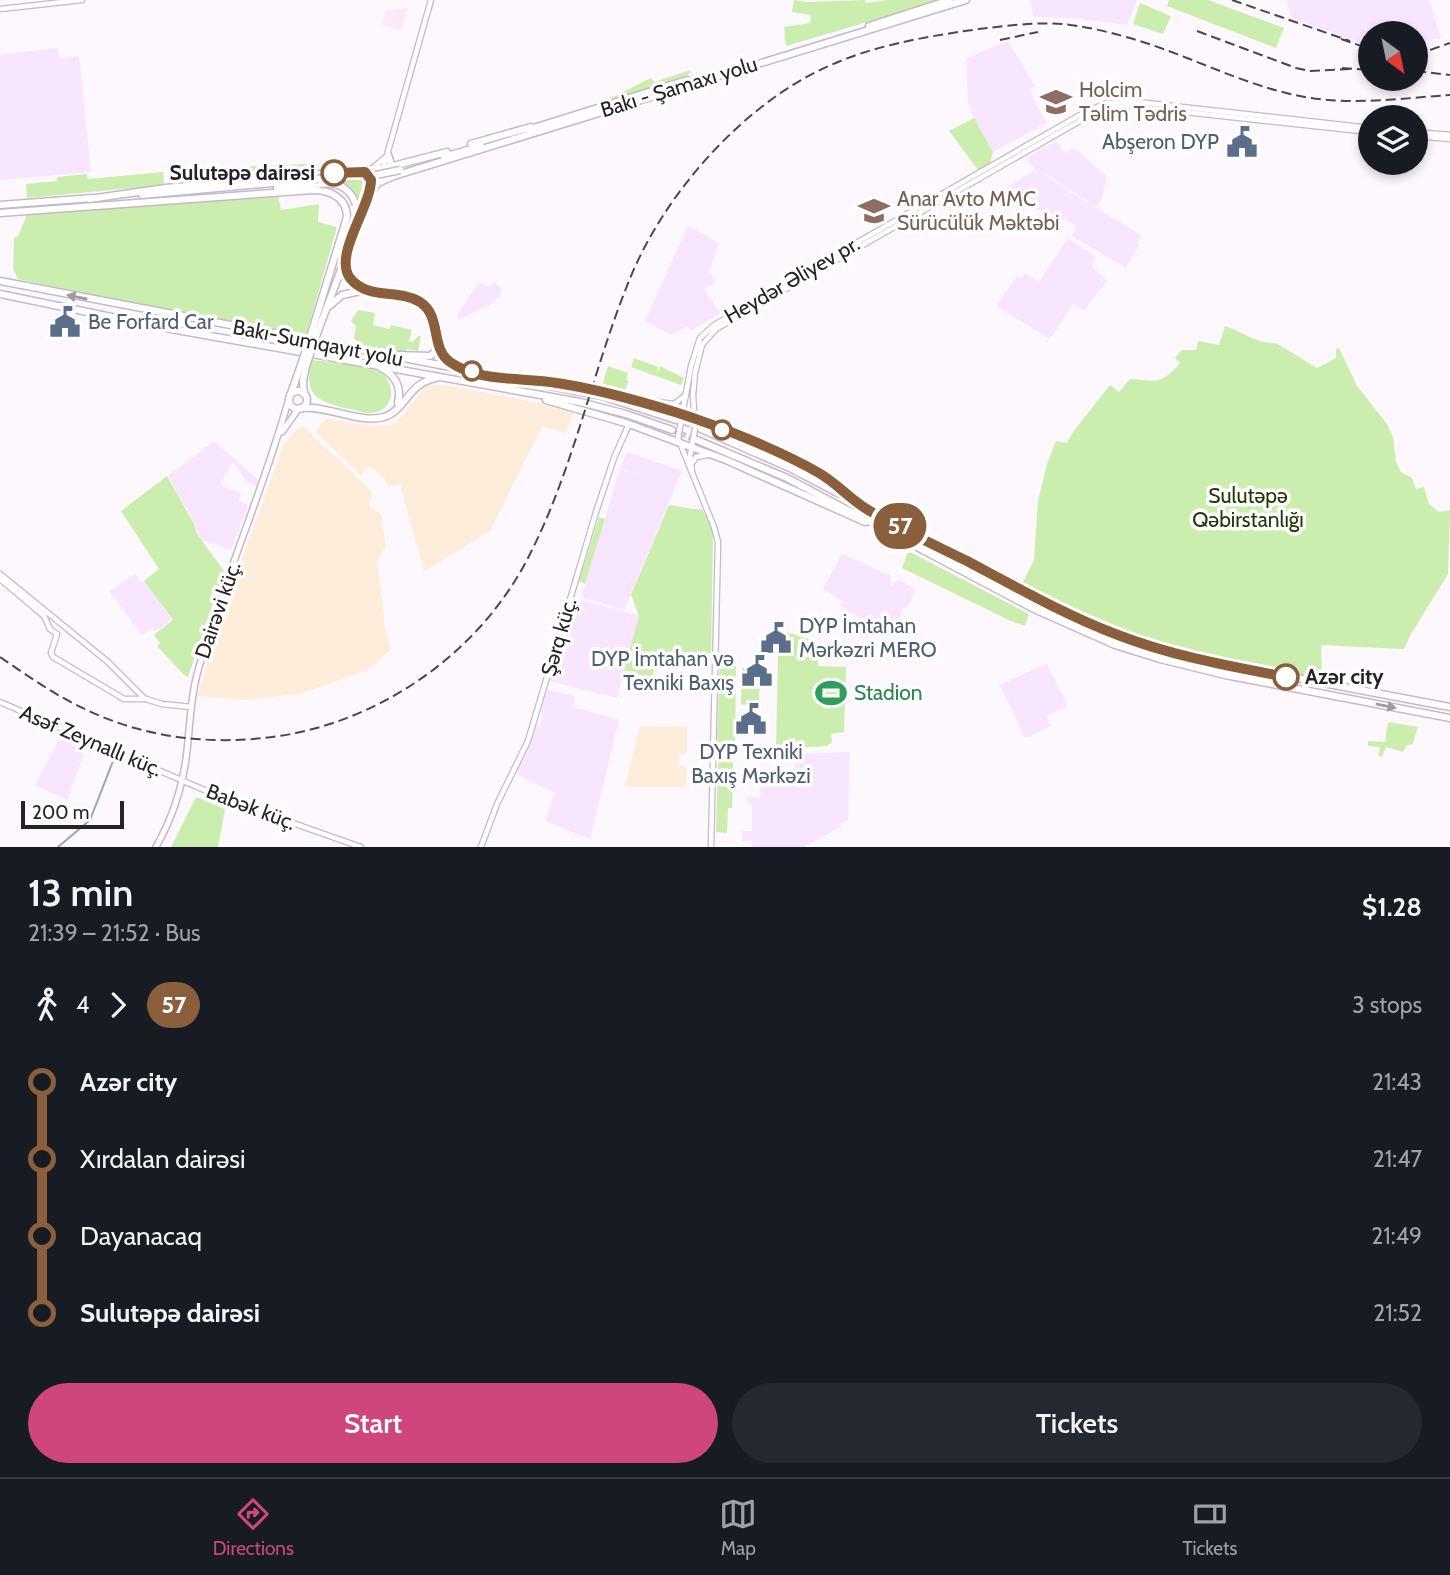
<!DOCTYPE html>
<meta charset="utf-8">
<style>
:root{--surface:#171b24;--page:#242831;--text:#f1f3f6;--muted:#9ea1a6;--line:#363941;--accent:#cf457d}
body{margin:0;font-family:Cabin,sans-serif;background:var(--page);color:var(--text);height:100vh;display:flex;flex-direction:column;font-size:26px;white-space:nowrap}
*{box-sizing:border-box;margin:0}
p{font-size:23px;color:var(--muted)}
.icon{flex:none;width:38px;height:38px;fill:none;stroke:currentColor;stroke-width:2;stroke-linecap:round;stroke-linejoin:round}
.map{position:relative;height:847px;overflow:hidden}
.sheet{display:flex;flex-direction:column;background:var(--surface);flex:1}
.sheet>*{flex:none}
.badge{padding:0 14px;border-radius:23px;font-size:24px;line-height:46px}
.needle{width:46px;rotate:147deg}
.buttons{position:absolute;left:1358px;top:21px;display:grid;gap:14px}
.buttons a{display:grid;place-items:center;width:70px;height:70px;border-radius:50%;background:var(--surface);box-shadow:0 4px 10px #0003;font-size:35px}
.scale{position:absolute;left:21px;bottom:18px;width:103px;box-sizing:border-box;padding-left:7px;border:4px solid #28212a;border-top:0;font-size:19px;line-height:24px;white-space:nowrap;color:#28212a;-webkit-text-stroke:5px #fff;paint-order:stroke}
.map>.badge{position:absolute;translate:-50% -50%;box-shadow:0 0 0 4px #fff}
.legs{display:flex;align-items:center;gap:10px;height:77px;padding:0 28px;font-size:23px}
.legs p{margin-inline-start:auto}
.overview{display:flex;align-items:center;justify-content:space-between;height:119px;padding:0 28px}
h1{font-size:38px;font-weight:600;line-height:52px}
.cta{display:flex;gap:14px;margin-top:auto;padding:14px 28px}
.cta a{flex:1;height:80px;border-radius:42px;background:var(--accent);color:#fff;font-size:28px;font-weight:600;line-height:80px;text-align:center}
.cta a+a{background:var(--page);color:var(--text)}
ul{padding:0 28px;list-style:none}
li{display:flex;align-items:center;gap:24px;height:77px;font-size:26px}
li i{display:grid;place-items:center;width:10px;height:100%;margin:0 9px;background:currentColor}
li i::after{content:'';width:18px;height:18px;margin:-9px;border:5px solid;border-radius:50%;background:var(--surface)}
li p{margin-inline-start:auto}
li:first-child i{background:linear-gradient(#0000 50%,currentColor 0)}
li:last-child i{background:linear-gradient(currentColor 50%,#0000 0)}
.menu{display:flex;justify-content:space-around;align-items:center;height:98px;border-top:2px solid var(--line);background:var(--surface);font-size:19px;color:var(--muted)}
.menu a{display:grid;justify-items:center;gap:4px}
.menu .current{color:var(--accent)}
.map>svg:first-child{display:block}
.commercial{fill:#fdedda}
.built{fill:#f8e5ff}
.education{fill:#fde9f8}
.green{fill:#cbeeaf}
.lines{fill:none;stroke-linecap:round;stroke-linejoin:round}
.stream{stroke:#96a9b8;stroke-width:2}
.highway-tunnel{stroke:#d2cdd3;stroke-width:6;stroke-dasharray:6 3;stroke-linecap:butt}
.secondary-casing{stroke:#c8b6ce;stroke-width:7}
.primary-casing{stroke:#c8b6ce;stroke-width:8}
.highway-casing{stroke:#c8b6ce;stroke-width:9}
.secondary{stroke:#fff;stroke-width:4.5}
.primary{stroke:#fff;stroke-width:5}
.highway{stroke:#fff;stroke-width:6}
.rail{stroke:#4d464e;stroke-width:2;stroke-dasharray:10 5;stroke-linecap:butt}
.highway-bridge-casing{stroke:#c8b6ce;stroke-width:9;stroke-linecap:butt}
.highway-bridge{stroke:#fff;stroke-width:6}
.oneway{fill:#9e9b9f}
.line-1-casing{stroke:#fff;stroke-width:16}
.line-1{stroke:#8b5e3c;stroke-width:10}
.stop-1-dot{fill:#fff;stroke:#8b5e3c;stroke-width:3.5}
.labels{text-anchor:middle;stroke-width:7;stroke-linejoin:round;paint-order:stroke}
.street-label{font-size:21px;fill:#28212a;stroke:#fff}
.education-label{font-size:21px;fill:#785e54;stroke:#fff;text-anchor:start}
.service-label{font-size:21px;fill:#4e5e75;stroke:#fff;text-anchor:end}
.stop-label{font-size:21px;font-weight:bold;fill:#28212a;stroke:#fff;text-anchor:end}
.park-label{font-size:21px;fill:#213807;stroke:#fff}
.leisure-label{font-size:21px;fill:#27864d;stroke:#fff;text-anchor:start}
</style>
<div class="map">
<svg width="1450" height="847" viewBox="0 0 1450 847">
<rect width="100%" height="100%" fill="#fcf8fd"/>
<g class="commercial">
<path d="M428,384L450,386L574,410L566,433L542,426L490,531L424,571L400,484L388,487L385,479L369,466L361,475L315,432L326,419L371,426L395,424Z"/>
<path d="M301,425L372,491L369,506L381,514L386,546L377,561L384,614V624L391,649L367,670L299,694L242,700L197,696L234,581L284,444Z"/>
<path d="M640,726L687,727V754H679L678,766L687,767L686,787H625Z"/>
</g>
<g class="built">
<path d="M1030,0H1137L1127,25L1076,18L1034,17Z"/>
<path d="M1286,0H1429L1441,38L1416,42V33H1370V46L1292,18Z"/>
<path d="M1008,41L1035,86L1029,90L1047,123L993,152L974,118L968,102L966,58Z"/>
<path d="M58,48L59,58L79,56L91,172L0,180V55Z"/>
<path d="M1056,141L1065,153L1074,148L1107,177L1101,201L1096,207L1045,173L1044,174L1069,191L1066,197L1070,192L1141,235L1137,243L1139,245L1126,268L1072,236L1080,221L1077,226L1054,215L1000,197L1002,191L1034,171L1040,177L1026,158Z"/>
<path d="M688,226L719,243L709,272L715,282L704,289L720,313L691,331L687,326L671,335L645,321Z"/>
<path d="M1068,238L1096,257L1092,266L1107,281L1084,310L1073,304L1050,339L996,306L1017,276L1021,279L1025,273L1039,282Z"/>
<path d="M479,282L489,287L495,282L502,291L493,303L458,320L457,315Z"/>
<path d="M214,441L259,481L256,487L247,482L233,462L220,483L224,487L241,493L239,501L248,505L231,550L200,539L195,524L168,476Z"/>
<path d="M627,452L682,471L624,610L581,597L620,469L641,476L620,468Z"/>
<path d="M842,554L891,576V587L896,581L900,580L916,590L907,608H903L892,636L840,606L842,601L823,589Z"/>
<path d="M135,574L141,583L144,581L172,620L156,631L153,627L142,635L109,591Z"/>
<path d="M574,598L639,616L617,698L549,681Z"/>
<path d="M1047,664L1068,706L1046,716L1050,726L1027,738L1023,736L1015,715L999,685Z"/>
<path d="M547,690L575,696L573,707L619,720L590,839L545,821L555,793L516,774L536,726H540L543,715L540,714Z"/>
<path d="M62,734L87,744L67,800L35,785Z"/>
<path d="M850,752L848,820L840,824L841,827L804,847H752V840L742,841V831H752V804L747,803V796L760,798L761,785H775L776,772L795,773L796,754Z"/>
</g>
<path class="education" d="M408,8L402,30L382,25L385,11Z"/>
<g class="green">
<path d="M794,0L806,2L865,0L866,3L888,0H942L786,46L784,27L810,23L811,15L792,12Z"/>
<path d="M1169,0H1208L1284,28L1276,48L1167,6Z"/>
<path d="M1140,3L1171,16L1163,34L1133,24Z"/>
<path d="M691,70L688,75L601,103L651,78L654,82Z"/>
<path d="M974,118L993,152L990,163L978,170L949,131Z"/>
<path d="M307,164L306,172L229,178L227,167Z"/>
<path d="M223,167V179L169,185L168,172Z"/>
<path d="M163,172L164,185L27,198L26,184L57,181V177L87,174L88,179Z"/>
<path d="M368,180L359,213L358,202L333,181Z"/>
<path d="M278,195L281,210L319,204L318,222L337,227L306,336L209,320L18,279L13,269L14,238L18,236L27,215Z"/>
<path d="M358,310L375,313L373,325L389,329L391,325L412,330L409,341L413,342L418,336H421L418,351L407,349L405,352L361,345L354,338L356,326L351,321Z"/>
<path d="M1225,326C1240,331 1260,345 1276,343L1317,368L1336,358V349L1339,348L1357,386L1387,424L1393,437L1396,462L1401,472L1412,478L1416,489L1424,487L1429,504L1439,512L1450,510L1448,574L1411,634L1404,649L1321,645L1322,678C1258,667 1196,655 1134,635C1095,622 1058,603 1022,584L1034,560L1038,501L1047,464L1056,441L1067,443L1073,432L1110,385L1119,392L1130,379C1157,381 1161,385 1180,363L1175,358L1182,350H1196L1198,341L1219,345Z"/>
<path d="M634,358L658,367L657,374L660,366L684,378L681,385L631,367Z"/>
<path d="M312,360C333,363 358,364 377,371C395,378 397,406 377,412C369,415 358,411 350,409C319,402 302,397 312,360Z"/>
<path d="M608,366L628,373L626,380L629,381L625,391L602,386Z"/>
<path d="M167,476L194,524L197,534L224,571L188,677L184,675L157,646L160,643L154,635L173,620L144,581L159,569L121,511Z"/>
<path d="M669,505C681,506 691,510 702,509L712,529L713,537L711,660L656,661L652,678L624,671L639,616L631,595Z"/>
<path d="M599,517L605,519L585,584L579,581Z"/>
<path d="M908,551L1029,614L1025,626L1011,621L902,568Z"/>
<path d="M787,632L817,642L818,666L846,667L844,732L831,734L832,742L827,746L776,749L778,656L786,655Z"/>
<path d="M720,655L730,656L736,665L735,750H719L717,746Z"/>
<path d="M744,667L760,669L759,701L753,706L741,704L742,670Z"/>
<path d="M1388,722L1418,727L1413,744L1407,745L1403,752L1386,747L1382,757L1378,755L1380,747L1368,746V741L1385,742Z"/>
<path d="M718,761L733,762L732,808H728L727,833L716,832Z"/>
<path d="M196,797L225,809L218,847H171Z"/>
</g>
<g class="lines">
<path class="stream" d="M58,847L90,820L115,756"/>
<g class="highway-tunnel">
<path d="M676,420L701,429"/>
<path d="M672,430L696,440"/>
</g>
<defs>
<g id="secondary">
<path d="M0,9L82,0"/>
<path d="M1416,132L1450,135"/>
<path d="M1416,136L1450,139"/>
<path d="M373,168L387,156"/>
<path d="M379,183L431,0"/>
<path d="M650,401L674,404L686,395"/>
<path d="M692,463L696,457L708,455"/>
<path d="M692,472L690,456L695,429L693,395L695,373L702,345L716,329L749,310L1092,114L1107,108L1129,106L1370,132"/>
<path d="M0,574L108,662L145,699"/>
<path d="M0,579L44,616L50,629L57,634L51,653L53,657L124,699H146L162,704L191,707"/>
<path d="M0,702L230,801L361,847"/>
<path d="M481,847L497,804L528,741L596,512L614,458L629,424"/>
<path d="M711,847L718,542L714,527L678,438L691,366L700,338L713,326L741,309L1080,115L1106,103L1137,102L1370,128"/>
</g>
<g id="primary">
<path d="M282,432L299,408"/>
<path d="M156,847C173,817 183,786 187,751C190,723 191,694 199,667C225,576 264,489 289,398"/>
</g>
<g id="highway">
<path d="M869,26L950,0"/>
<path d="M527,130L687,80"/>
<path d="M471,144L531,127"/>
<path d="M388,155L392,167"/>
<path d="M444,157L481,146"/>
<path d="M277,187L321,184"/>
<path d="M142,195L315,179"/>
<path d="M369,195L378,183L394,176L966,0"/>
<path d="M89,199L166,188L385,168L447,152"/>
<path d="M0,205L92,198"/>
<path d="M0,213L313,190C330,190 347,198 347,217L312,331"/>
<path d="M346,257C343,305 397,285 421,304C445,322 428,351 459,367"/>
<path d="M0,281L602,396L676,420"/>
<path d="M0,294L160,327L580,402L626,414L672,430"/>
<path d="M329,306L342,295L365,290"/>
<path d="M318,331L369,195L371,180L367,173"/>
<path d="M398,355L430,356L435,352L437,345"/>
<path d="M380,367C395,375 402,386 398,403"/>
<path d="M537,380C632,388 720,428 807,467L823,475L849,495"/>
<circle cx="298" cy="400" r="9"/>
<path d="M304,394L303,381L306,366"/>
<path d="M290,396L301,365"/>
<path d="M546,400L629,424L726,460L865,522"/>
<path d="M301,408C327,405 360,424 384,417C406,410 408,383 436,378"/>
<path d="M701,429L792,469L1039,599L1119,636L1197,659L1450,707"/>
<path d="M697,440L787,478L1034,609L1115,645L1160,659L1225,675L1450,718"/>
</g>
</defs>
<use href="#secondary" class="secondary-casing"/>
<use href="#primary" class="primary-casing"/>
<use href="#highway" class="highway-casing"/>
<use href="#secondary" class="secondary"/>
<use href="#primary" class="primary"/>
<use href="#highway" class="highway"/>
<g class="rail">
<path d="M1232,0L1350,41"/>
<path d="M1197,31L1296,68L1309,71L1350,69"/>
<path d="M1341,39L1370,49"/>
<path d="M1000,40L1038,32"/>
<path d="M1416,55L1450,43"/>
<path d="M1342,68L1370,70"/>
<path d="M1416,71L1450,75"/>
<path d="M0,657C28,676 56,696 87,710C151,741 227,747 296,733C396,712 486,644 531,552C574,467 593,369 629,281C662,198 737,111 818,71C868,46 923,37 979,29C1006,26 1034,22 1062,24C1083,26 1105,31 1126,37C1189,54 1246,88 1311,98C1356,105 1405,98 1450,95"/>
</g>
<defs>
<g id="highway-bridge">
<path d="M315,179L376,175L400,170"/>
<path d="M321,184C338,182 349,187 356,204"/>
<path d="M301,365L312,331"/>
<path d="M306,366L318,331"/>
</g>
</defs>
<use href="#highway-bridge" class="highway-bridge-casing"/>
<use href="#highway-bridge" class="highway-bridge"/>
</g>
<defs><path id="oneway-solid" d="M-6-.8H1V-3.2L6.5 0L1 3.2V.8H-6Z" transform="scale(1.75)"/></defs>
<g class="oneway">
<use href="#oneway-solid" transform="translate(77 297) rotate(-169)"/>
<use href="#oneway-solid" transform="translate(1386 706) rotate(11)"/>
</g>
<g class="lines">
<defs>
<path id="line-1" d="M334,173L365,172L371,180C371,207 333,255 350,278C367,300 399,289 420,302C442,316 430,348 450,362C480,383 523,377 557,383C598,389 636,400 675,412C719,426 779,450 819,473C835,482 848,497 865,508C897,528 933,544 967,561C1016,587 1065,615 1118,635C1172,656 1229,666 1286,677"/>
</defs>
<use href="#line-1" class="line-1-casing"/>
<use href="#line-1" class="line-1"/>
</g>
<defs>
<symbol id="university-bare" viewBox="-9 -9 18 18"><path d="M0-5L7-2L0 1L-7-2ZM-4 1L0 2.5L4 1V4Q0 6-4 4Z" fill="#8d6e63" stroke="#fff" stroke-width="2.5" paint-order="stroke"/></symbol>
<symbol id="civic-bare" viewBox="-9 -9 18 18"><path d="M-.6-6.5H3V-4.5H.6V-3L4-1V1h2V6H-6V1h2V-1L-.6-3ZM-1.2 2.5V6h2.4V2.5Z" fill="#5c6f8a" stroke="#fff" stroke-width="2.5" paint-order="stroke"/></symbol>
<symbol id="stadium-bare" viewBox="-9 -9 18 18"><path d="M0-5a6.5 5 0 1 0 0 10a6.5 5 0 1 0 0-10ZM-3.5-1.8h7v3.6h-7Z" fill="#2e9e5b" stroke="#fff" stroke-width="2.5" paint-order="stroke"/></symbol>
</defs>
<g fill-rule="evenodd">
<use href="#university-bare" x="1034" y="80" width="44" height="44"/>
<use href="#civic-bare" x="1220" y="120" width="44" height="44"/>
<use href="#university-bare" x="852" y="189" width="44" height="44"/>
<use href="#civic-bare" x="43" y="300" width="44" height="44"/>
<use href="#civic-bare" x="754" y="616" width="44" height="44"/>
<use href="#civic-bare" x="735" y="649" width="44" height="44"/>
<use href="#stadium-bare" x="809" y="671" width="44" height="44"/>
<use href="#civic-bare" x="729" y="697" width="44" height="44"/>
</g>
<g class="stop-1-dot">
<circle cx="334" cy="173" r="12"/>
<circle cx="472" cy="371" r="9"/>
<circle cx="722" cy="430" r="9"/>
<circle cx="1286" cy="677" r="12"/>
</g>
<g class="labels">
<g class="street-label">
<text transform="translate(679 87) rotate(-17)" y="7">Bakı - Şamaxı yolu</text>
<text transform="translate(792 280) rotate(-30)" y="7">Heydər Əliyev pr.</text>
<text transform="translate(318 343) rotate(11)" y="7">Bakı-Sumqayıt yolu</text>
<text transform="translate(218 610) rotate(-71)" y="7">Dairəvi küç.</text>
<text transform="translate(559 637) rotate(-74)" y="7">Şərq küç.</text>
<text transform="translate(91 741) rotate(23)" y="7">Asəf Zeynallı küç.</text>
<text transform="translate(251 807) rotate(21)" y="7">Babək küç.</text>
</g>
<g class="education-label">
<text x="1079" y="97">Holcim<tspan x="1079" dy="24">Təlim Tədris</tspan></text>
<text x="897" y="206">Anar Avto MMC<tspan x="897" dy="24">Sürücülük Məktəbi</tspan></text>
</g>
<g class="service-label">
<text x="1219" y="149">Abşeron DYP</text>
<text x="88" y="329" text-anchor="start">Be Forfard Car</text>
<text x="799" y="633" text-anchor="start">DYP İmtahan<tspan x="799" dy="24">Mərkəzri MERO</tspan></text>
<text x="734" y="666">DYP İmtahan və<tspan x="734" dy="24">Texniki Baxış</tspan></text>
<text x="751" y="759" text-anchor="middle">DYP Texniki<tspan x="751" dy="24">Baxış Mərkəzi</tspan></text>
</g>
<g class="stop-label">
<text x="315" y="180">Sulutəpə dairəsi</text>
<text x="1305" y="684" text-anchor="start">Azər city</text>
</g>
<g class="park-label">
<text x="1248" y="503">Sulutəpə<tspan x="1248" dy="24">Qəbirstanlığı</tspan></text>
</g>
<g class="leisure-label">
<text x="854" y="700">Stadion</text>
</g>
</g>
</svg>
<div class="buttons">
<a><svg class="needle" viewBox="-14 -14 28 28"><path d="M0-13l5 13h-10z" fill="#e53935"/><path d="M0 13l5-13h-10z" fill="#9ea1a6"/></svg></a>
<a><svg class="icon" aria-label="layers" viewBox="0 0 24 24"><path d="M12 4l9 5-9 5-9-5zM3 14l9 5 9-5"/></svg></a>
</div>
<div class="scale">200 m</div>
<b class="badge" style="left:900px;top:526px;background:#8b5e3c;color:#fff">57</b>
</div>
<section class="sheet">
<div class="overview"><div><h1>13 min</h1><p>21:39 – 21:52 · Bus</p></div><b>$1.28</b></div>
<div class="legs"><svg class="icon" aria-label="walk" viewBox="0 0 24 24"><circle cx="13" cy="4" r="2"/><path d="M13 8l-2 6 4 7M11 14l-3 7M7 12l3-4h3l4 4"/></svg>4<svg class="icon" aria-label="forward" viewBox="0 0 24 24"><path d="M9 5l7 7-7 7"/></svg><b class="badge" style="background:#8b5e3c;color:#fff">57</b><p>3 stops</p></div>
<ul>
<li><i style="color:#8b5e3c"></i><b>Azər city</b><p>21:43</p></li>
<li><i style="color:#8b5e3c"></i><span>Xırdalan dairəsi</span><p>21:47</p></li>
<li><i style="color:#8b5e3c"></i><span>Dayanacaq</span><p>21:49</p></li>
<li><i style="color:#8b5e3c"></i><b>Sulutəpə dairəsi</b><p>21:52</p></li>
</ul>
<div class="cta"><a>Start</a><a>Tickets</a></div>
</section>
<nav class="menu">
<a class="current"><svg class="icon" aria-label="directions" viewBox="0 0 24 24"><path d="M12 3l9 9-9 9-9-9zM9 14v-3h6M13 9l2 2-2 2"/></svg>Directions</a>
<a><svg class="icon" aria-label="map" viewBox="0 0 24 24"><path d="M3 6l6-2 6 2 6-2v14l-6 2-6-2-6 2zM9 4v14M15 6v14"/></svg>Map</a>
<a><svg class="icon" aria-label="tickets" viewBox="0 0 24 24"><path d="M3 7h18v10H3zM15 7v10"/></svg>Tickets</a>
</nav>
